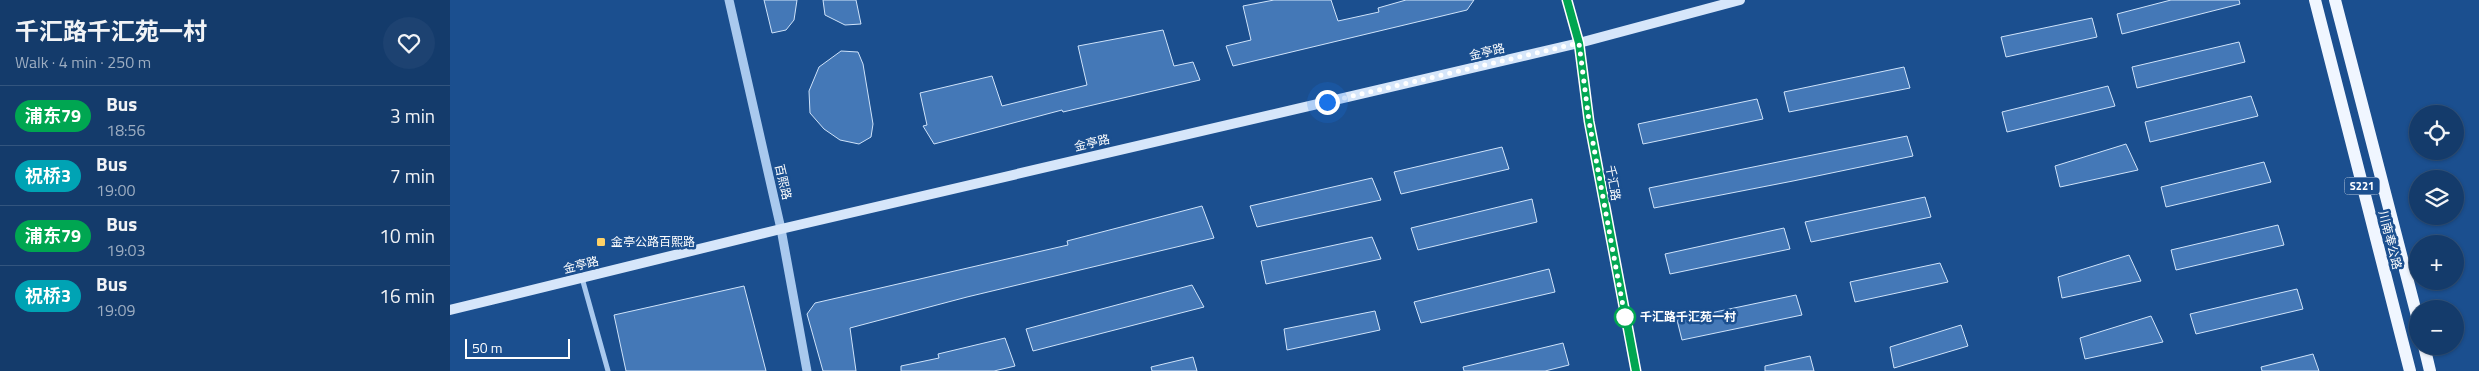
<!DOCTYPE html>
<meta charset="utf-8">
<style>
:root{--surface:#143b6b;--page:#1d4271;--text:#f1f3f6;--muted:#9dadc1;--line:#33557e}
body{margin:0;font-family:"Titillium Web","Noto Sans SC",sans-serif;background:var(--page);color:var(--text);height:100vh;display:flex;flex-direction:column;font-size:19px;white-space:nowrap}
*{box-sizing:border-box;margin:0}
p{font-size:16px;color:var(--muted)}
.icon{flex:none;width:28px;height:28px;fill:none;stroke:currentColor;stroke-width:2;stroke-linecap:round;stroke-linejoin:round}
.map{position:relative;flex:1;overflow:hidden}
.drawer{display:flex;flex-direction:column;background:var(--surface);width:450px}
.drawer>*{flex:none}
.badge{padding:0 10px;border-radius:16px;font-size:18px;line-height:32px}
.controls{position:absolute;left:1959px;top:105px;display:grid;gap:10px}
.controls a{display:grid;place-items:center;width:55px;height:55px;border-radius:50%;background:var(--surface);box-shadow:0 1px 4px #0004,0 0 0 1px var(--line);font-size:25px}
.scale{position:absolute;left:15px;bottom:12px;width:105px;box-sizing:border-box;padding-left:5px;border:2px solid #fff;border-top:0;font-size:14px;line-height:18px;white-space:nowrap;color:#fff;-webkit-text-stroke:4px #1b4f8f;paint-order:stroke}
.you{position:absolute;width:25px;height:25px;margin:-12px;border:4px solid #fff;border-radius:50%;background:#1a73e8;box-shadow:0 0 0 8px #1a73e833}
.map>.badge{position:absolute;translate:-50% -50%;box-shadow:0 0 0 2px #fff}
.round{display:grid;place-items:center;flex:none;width:52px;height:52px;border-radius:26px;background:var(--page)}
.headline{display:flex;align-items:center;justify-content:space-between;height:85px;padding:0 15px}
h1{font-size:24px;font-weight:700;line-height:38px}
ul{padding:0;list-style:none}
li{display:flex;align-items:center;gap:15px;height:60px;padding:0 15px;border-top:1px solid var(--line)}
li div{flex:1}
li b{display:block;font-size:19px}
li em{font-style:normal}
li .badge{min-width:55px;font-weight:700;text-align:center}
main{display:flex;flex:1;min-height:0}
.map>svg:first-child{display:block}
.building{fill:#4478b7;stroke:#cfe3fa}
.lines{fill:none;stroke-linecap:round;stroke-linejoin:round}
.minor{stroke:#a9c9ee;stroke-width:5}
.tertiary{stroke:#a9c9ee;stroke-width:9}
.secondary{stroke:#d6e6fa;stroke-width:10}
.primary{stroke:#f0f6ff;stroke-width:12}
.line-casing{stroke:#fff;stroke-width:11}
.line{stroke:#00a651;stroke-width:8}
.walk{stroke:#fff;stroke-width:5;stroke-dasharray:0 9}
.poi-dot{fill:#ffd166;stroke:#1b4f8f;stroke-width:2}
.stop-dot{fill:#fff;stroke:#00a651;stroke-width:2.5}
.labels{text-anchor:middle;stroke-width:5;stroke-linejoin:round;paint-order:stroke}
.shield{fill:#1b4f8f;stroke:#bbcadd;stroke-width:1}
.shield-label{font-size:11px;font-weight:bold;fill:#fff}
.street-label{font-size:12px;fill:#fff;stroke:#1b4f8f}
.poi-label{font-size:12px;fill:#fff;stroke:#1b4f8f;text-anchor:start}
.stop-label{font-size:12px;font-weight:bold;fill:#fff;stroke:#1b4f8f;text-anchor:start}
</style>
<main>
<section class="drawer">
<div class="headline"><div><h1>千汇路千汇苑一村</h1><p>Walk · 4 min · 250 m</p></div><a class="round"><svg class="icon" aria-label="heart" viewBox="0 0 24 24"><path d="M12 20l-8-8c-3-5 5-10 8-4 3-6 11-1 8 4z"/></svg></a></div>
<ul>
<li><span class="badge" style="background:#00a651;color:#fff">浦东79</span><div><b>Bus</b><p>18:56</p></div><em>3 min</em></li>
<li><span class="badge" style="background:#00a3b4;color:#fff">祝桥3</span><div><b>Bus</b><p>19:00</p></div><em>7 min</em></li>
<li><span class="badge" style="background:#00a651;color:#fff">浦东79</span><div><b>Bus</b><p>19:03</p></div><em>10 min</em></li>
<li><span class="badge" style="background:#00a3b4;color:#fff">祝桥3</span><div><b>Bus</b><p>19:09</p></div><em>16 min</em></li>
</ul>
</section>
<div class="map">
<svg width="2029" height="371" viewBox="0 0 2029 371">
<rect width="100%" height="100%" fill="#1b4f8f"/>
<g class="building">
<path d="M314,0H347L344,20L336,30L322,33Z"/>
<path d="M373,0H406L411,24L395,25L375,15Z"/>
<path d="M824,0H881L888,21L929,12L928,8L956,0H1024L1017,10L783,66L776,46L801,40L793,6Z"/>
<path d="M1721,0H1789L1790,4L1672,34L1667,14Z"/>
<path d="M1642,18L1647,37L1556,57L1551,37Z"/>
<path d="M713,30L724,66L743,62L750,80L613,112L612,110L484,144L473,126L477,125L470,93L542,76L552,106L637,85L628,46Z"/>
<path d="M1789,42L1795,62L1687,88L1682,67Z"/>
<path d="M391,51L408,52L413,64L423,124L421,137L409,144L390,140L374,129L360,113L359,91L369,67Z"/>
<path d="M1454,67L1460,88L1339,112L1334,92Z"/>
<path d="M1658,86L1665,106L1557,132L1552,112Z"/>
<path d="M1801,96L1808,116L1700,142L1695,122Z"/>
<path d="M1307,99L1313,119L1193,144L1188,124Z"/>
<path d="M1457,136L1463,156L1343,181L1204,208L1199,188Z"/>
<path d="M1676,144L1688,170L1610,187L1605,166Z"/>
<path d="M1052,147L1059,169L951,194L944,172Z"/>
<path d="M1814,162L1821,182L1716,207L1711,187Z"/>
<path d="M922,178L931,200L807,227L800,206Z"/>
<path d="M1475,197L1481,217L1361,242L1355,222Z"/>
<path d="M1082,199L1087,222L968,250L961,228Z"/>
<path d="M752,206L764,238L517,297L400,328L406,371H373L357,314L365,303L618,245L617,241Z"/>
<path d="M1828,225L1834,245L1726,270L1721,250Z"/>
<path d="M1334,228L1340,249L1220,274L1215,254Z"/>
<path d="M922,237L931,259L816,284L811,261Z"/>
<path d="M1679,255L1691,281L1612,298L1608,277Z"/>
<path d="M1490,263L1498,282L1405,302L1400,282Z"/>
<path d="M1099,269L1105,292L971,323L964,302Z"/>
<path d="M742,285L754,307L583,351L576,329Z"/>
<path d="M294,286L316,371H176L164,315Z"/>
<path d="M1847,289L1853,309L1746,334L1740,314Z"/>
<path d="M1346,295L1352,315L1232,340L1227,320Z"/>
<path d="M925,311L930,330L837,350L834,329Z"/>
<path d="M1701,316L1713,342L1635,359L1630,338Z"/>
<path d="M1511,325L1518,346L1444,368L1440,347Z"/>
<path d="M555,338L565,366L544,371H451V366L489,358L488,354Z"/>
<path d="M1113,343L1119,365L1095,371H1014L1013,367Z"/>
<path d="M1863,354L1869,371H1812L1811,367Z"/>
<path d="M1360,356L1364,371H1315V366Z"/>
<path d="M743,357L747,371H702L701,367Z"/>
</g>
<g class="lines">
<path class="minor" d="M132,278L158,371"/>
<g class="tertiary">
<path d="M279,0L331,229L357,371"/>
<path d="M1117,0L1129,43L1139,121L1186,371"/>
</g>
<path class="secondary" d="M0,310L331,229L1129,43L1290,0"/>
<g class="primary">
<path d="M1865,0L1960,371"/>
<path d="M1885,0L1968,320"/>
<path d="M1974,346L1980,371"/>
</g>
</g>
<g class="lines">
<defs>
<path id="line" d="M1117,0L1129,43L1139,121L1186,371"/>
</defs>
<use href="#line" class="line-casing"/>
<use href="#line" class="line"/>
<path class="walk" d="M877,102L1129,43L1139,121L1175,317"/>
</g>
<rect class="poi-dot" x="146" y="237" width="10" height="10" rx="2.5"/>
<circle class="stop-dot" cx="1175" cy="317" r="10"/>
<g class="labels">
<rect class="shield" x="1894.5" y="177.5" width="35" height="17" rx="4"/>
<g class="shield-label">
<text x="1912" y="190">S221</text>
</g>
<g class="street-label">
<text transform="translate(1037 52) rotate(-13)" y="4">金亭路</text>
<text transform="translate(642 143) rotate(-13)" y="4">金亭路</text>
<text transform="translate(333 182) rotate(77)" y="4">百熙路</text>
<text transform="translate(1163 183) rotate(80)" y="4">千汇路</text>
<text transform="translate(1940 240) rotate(76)" y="4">川南奉公路</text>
<text transform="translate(131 265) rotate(-14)" y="4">金亭路</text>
</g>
<g class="poi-label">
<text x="161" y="246">金亭公路百熙路</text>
</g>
<g class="stop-label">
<text x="1190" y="321">千汇路千汇苑一村</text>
</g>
</g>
</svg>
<div class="controls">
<a><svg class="icon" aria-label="locate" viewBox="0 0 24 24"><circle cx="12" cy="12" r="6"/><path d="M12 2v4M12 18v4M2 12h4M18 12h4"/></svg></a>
<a><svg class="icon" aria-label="layers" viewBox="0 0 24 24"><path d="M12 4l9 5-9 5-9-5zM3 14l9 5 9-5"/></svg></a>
<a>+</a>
<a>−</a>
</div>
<div class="scale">50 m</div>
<div class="you" style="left:877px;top:102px"></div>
</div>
</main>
